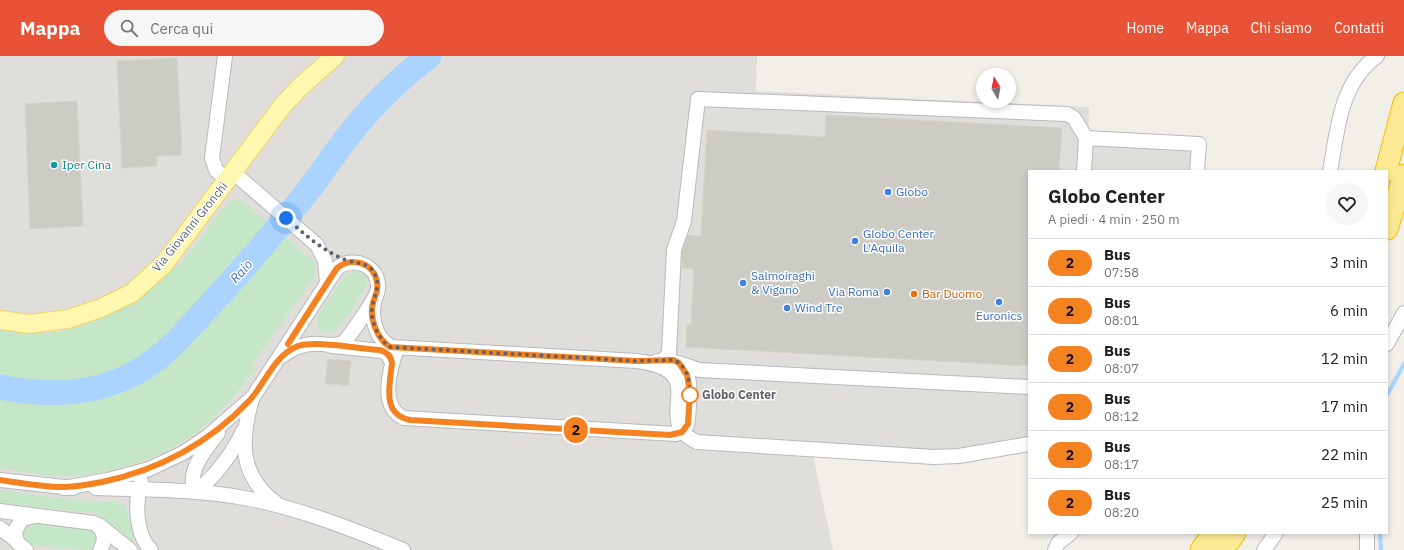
<!DOCTYPE html>
<html lang="it">
<meta charset="utf-8">
<style>
:root{--surface:#fff;--page:#f6f6f6;--text:#202124;--muted:#757577;--line:#e0e0e0;--accent:#e85237}
body{margin:0;font-family:"IBM Plex Sans",sans-serif;background:var(--page);color:var(--text);height:100vh;display:flex;flex-direction:column;font-size:15px;white-space:nowrap}
*{box-sizing:border-box;margin:0}
p{font-size:13px;color:var(--muted)}
.icon{flex:none;width:22px;height:22px;fill:none;stroke:currentColor;stroke-width:2;stroke-linecap:round;stroke-linejoin:round}
.map{position:relative;flex:1;overflow:hidden}
.drawer{position:absolute;left:1028px;top:114px;width:360px;height:364px;display:flex;flex-direction:column;background:var(--surface);border-radius:0px;box-shadow:0 2px 6px #0003}
.drawer>*{flex:none}
.badge{padding:0 8px;border-radius:13px;font-size:14px;line-height:26px}
.needle{width:26px;rotate:350deg}
.buttons{position:absolute;left:976px;top:12px;display:grid;gap:8px}
.buttons a{display:grid;place-items:center;width:40px;height:40px;border-radius:50%;background:var(--surface);box-shadow:0 2px 6px #0003;font-size:20px}
.you{position:absolute;width:20px;height:20px;margin:-10px;border:3px solid #fff;border-radius:50%;background:#1a73e8;box-shadow:0 0 0 6px #1a73e833}
.map>.badge{position:absolute;translate:-50% -50%;box-shadow:0 0 0 2px #fff}
.round{display:grid;place-items:center;flex:none;width:42px;height:42px;border-radius:21px;background:var(--page)}
.headline{display:flex;align-items:center;justify-content:space-between;height:68px;padding:0 20px}
h1{font-size:19px;font-weight:700;line-height:30px}
ul{padding:0;list-style:none}
li{display:flex;align-items:center;gap:12px;height:48px;padding:0 20px;border-top:1px solid var(--line)}
li div{flex:1}
li b{display:block;font-size:15px}
li em{font-style:normal}
li .badge{min-width:44px;font-weight:700;text-align:center}
header{display:flex;align-items:center;gap:24px;box-sizing:border-box;height:56px;padding:0 20px;background:var(--accent);color:#fff}
header strong{font-size:19px}
nav{display:flex;gap:22px;margin-inline-start:auto;font-size:14px}
.search{width:280px;height:36px;background:var(--page);display:flex;align-items:center;gap:10px;box-sizing:border-box;padding:0 14px;border-radius:22px;color:var(--muted);font-size:15px}
.map>svg:first-child{display:block}
.industrial{fill:#e0deda}
.green{fill:#c5e7c8}
.lines{fill:none;stroke-linecap:round;stroke-linejoin:round}
.stream{stroke:#aad3fe;stroke-width:4}
.river{stroke:#aad3fe;stroke-width:25}
.building{fill:#cccbc4;stroke:#d6d2c6}
.minor-casing{stroke:#b8b9be;stroke-width:16}
.major-casing{stroke:#f0d361;stroke-width:20}
.highway-casing{stroke:#f6bd03;stroke-width:23}
.minor{stroke:#fff;stroke-width:14}
.major{stroke:#fef7af;stroke-width:18}
.highway{stroke:#fce994;stroke-width:21}
.line-casing{stroke:#fff;stroke-width:9}
.line{stroke:#f58220;stroke-width:6}
.walk{stroke:#5f6268;stroke-width:4;stroke-dasharray:0 7.2}
.culture-dot{fill:#0f9aa8;stroke:#fff;stroke-width:1.5}
.shop-dot{fill:#3f7fe0;stroke:#fff;stroke-width:1.5}
.food-dot{fill:#e8710a;stroke:#fff;stroke-width:1.5}
.stop-dot{fill:#fff;stroke:#f58220;stroke-width:2}
.labels{text-anchor:middle;stroke-width:3;stroke-linejoin:round;paint-order:stroke}
.culture-label{font-size:12px;fill:#0d838f;stroke:#fff;text-anchor:start}
.shop-label{font-size:12px;fill:#366cbe;stroke:#fff;text-anchor:start}
.street-label{font-size:12px;fill:#5f6268;stroke:#fff}
.food-label{font-size:12px;fill:#c56008;stroke:#fff;text-anchor:start}
.stop-label{font-size:12px;font-weight:bold;fill:#5f6268;stroke:#fff;text-anchor:start}
.water-label{font-size:13px;font-style:italic;fill:#4877ba;stroke:#fff}
</style>
<header>
<strong>Mappa</strong>
<div class="search"><svg class="icon" aria-label="search" viewBox="0 0 24 24"><circle cx="10" cy="10" r="6"/><path d="M15 15l6 6"/></svg>Cerca qui</div>
<nav><a>Home</a><a>Mappa</a><a>Chi siamo</a><a>Contatti</a></nav>
</header>
<div class="map">
<svg width="1404" height="494" viewBox="0 0 1404 494">
<rect width="100%" height="100%" fill="#f1efe8"/>
<path class="industrial" d="M0,0H757L756,35L1089,51L1088,76L1204,82L1202,115H1029V394L813,399L833,494H0Z"/>
<g class="green">
<path d="M232,143L241,144L313,205L315,214L314,221L252,309L256,312C218,363 188,392 126,410C102,417 79,421 54,420C36,419 18,414 0,412V274C72,290 139,251 187,200C203,183 214,160 232,143Z"/>
<path d="M353,216C381,217 359,243 352,253C347,260 341,274 332,276C326,278 322,275 318,270V259L346,219Z"/>
<path d="M0,434C31,438 63,444 94,445C104,446 115,442 124,449C129,454 134,482 133,489L102,461L95,457L0,447Z"/>
<path d="M34,466L91,472C98,480 100,489 88,494L32,489L26,486L23,478L27,469Z"/>
</g>
<g class="lines">
<g class="stream">
<path d="M1387,339L1404,308"/>
<path d="M1380,477L1381,494"/>
</g>
<path class="river" d="M0,331C43,340 86,340 127,321C161,306 185,276 210,249C244,212 276,175 307,136C324,114 339,90 357,69C378,43 403,20 429,0"/>
</g>
<g class="building">
<path d="M177,2L182,99L156,100L157,110L122,112L117,5Z"/>
<path d="M77,45L83,170L30,173L25,48Z"/>
<path d="M826,59L1062,72L1059,115H1029V310L686,291L687,269H691L694,213L682,212V196L688,179L701,180L707,74L825,81Z"/>
<path d="M328,303L351,305L348,330L325,327Z"/>
</g>
<g class="lines">
<defs>
<g id="minor">
<path d="M225,0L212,102L216,114L228,125"/>
<path d="M1084,115L1086,82L1199,88L1197,115"/>
<path d="M1330,115C1338,72 1340,27 1377,0"/>
<path d="M234,117L317,189L325,205L327,227"/>
<path d="M377,237C369,255 373,282 392,291L637,305C716,315 648,364 697,386L934,401L959,400L1029,388"/>
<path d="M1387,288L1404,257"/>
<path d="M332,290L382,295L388,298L391,305"/>
<path d="M397,292C390,312 379,351 404,362L676,378C681,376 684,375 686,371C689,366 688,356 689,350C691,324 690,301 657,305"/>
<path d="M664,304L669,297L674,194L684,165L698,43L1067,58L1074,62L1086,82"/>
<path d="M679,307L699,314L1029,331"/>
<path d="M252,343C240,385 239,420 277,448"/>
<path d="M0,424L73,432"/>
<path d="M141,425C135,446 135,478 151,494"/>
<path d="M64,432L108,424L149,413L183,397L207,381L253,341L337,212C354,199 380,210 378,233C377,241 350,280 343,287C335,290 329,289 321,288C305,286 292,292 280,301"/>
<path d="M96,432C145,434 196,433 244,442C299,452 352,473 403,494"/>
<path d="M195,435C186,415 206,393 218,377"/>
<path d="M195,435C213,425 235,393 243,375"/>
<path d="M0,455L94,467C104,473 107,484 100,494"/>
<path d="M99,469L130,494"/>
<path d="M0,472L16,484"/>
<path d="M26,494L17,486L15,475L22,463L35,460"/>
<path d="M1055,494L1058,487L1071,477"/>
<path d="M1264,494L1276,477"/>
<path d="M1367,494V477"/>
</g>
<path id="major" d="M0,264L29,268L68,263L101,252L132,237L164,208L283,49L300,31L335,0"/>
<g id="highway">
<path d="M1386,115L1404,47"/>
<path d="M1387,173L1404,119"/>
<path d="M1201,494L1213,477"/>
<path d="M1223,494L1235,477"/>
</g>
</defs>
<use href="#minor" class="minor-casing"/>
<use href="#major" class="major-casing"/>
<use href="#highway" class="highway-casing"/>
<use href="#minor" class="minor"/>
<use href="#major" class="major"/>
<use href="#highway" class="highway"/>
</g>
<g class="lines">
<defs>
<path id="line" d="M0,424C20,427 43,431 63,431C76,431 90,428 102,426C159,414 209,387 249,345C266,327 273,300 298,290C316,284 359,293 380,294C387,296 391,300 392,307C390,329 381,358 410,364L670,379L682,376L688,368L690,336L687,319L679,307L674,304L637,305L390,291C377,283 369,262 373,247C375,240 379,234 377,226C374,207 352,200 337,212L288,288"/>
</defs>
<use href="#line" class="line-casing"/>
<use href="#line" class="line"/>
<path class="walk" d="M286,162C304,178 321,193 343,203C355,208 368,205 375,218C381,230 374,239 372,251C370,264 378,283 390,291L637,305L674,304C688,311 690,325 690,339"/>
</g>
<circle class="culture-dot" cx="54" cy="109" r="4"/>
<g class="shop-dot">
<circle cx="888" cy="136" r="4"/>
<circle cx="855" cy="185" r="4"/>
<circle cx="743" cy="227" r="4"/>
<circle cx="887" cy="236" r="4"/>
<circle cx="999" cy="246" r="4"/>
<circle cx="787" cy="252" r="4"/>
</g>
<circle class="food-dot" cx="914" cy="238" r="4"/>
<circle class="stop-dot" cx="690" cy="339" r="8"/>
<g class="labels">
<g class="culture-label">
<text x="62" y="113">Iper Cina</text>
</g>
<g class="shop-label">
<text x="896" y="140">Globo</text>
<text x="863" y="182">Globo Center<tspan x="863" dy="14">L'Aquila</tspan></text>
<text x="751" y="224">Salmoiraghi<tspan x="751" dy="14">&amp; Viganò</tspan></text>
<text x="879" y="240" text-anchor="end">Via Roma</text>
<text x="795" y="256">Wind Tre</text>
<text x="999" y="264" text-anchor="middle">Euronics</text>
</g>
<g class="street-label">
<text transform="translate(190 171) rotate(-51)" y="4">Via Giovanni Gronchi</text>
</g>
<g class="food-label">
<text x="922" y="242">Bar Duomo</text>
</g>
<g class="stop-label">
<text x="702" y="343">Globo Center</text>
</g>
<g class="water-label">
<text transform="translate(241 215) rotate(-48)" y="5">Raio</text>
</g>
</g>
</svg>
<div class="buttons">
<a><svg class="needle" viewBox="-14 -14 28 28"><path d="M0-13l5 13h-10z" fill="#e53935"/><path d="M0 13l5-13h-10z" fill="#757577"/></svg></a>
</div>
<div class="you" style="left:286px;top:162px"></div>
<b class="badge" style="left:576px;top:374px;background:#f58220;color:#111">2</b>
<section class="drawer">
<div class="headline"><div><h1>Globo Center</h1><p>A piedi · 4 min · 250 m</p></div><a class="round"><svg class="icon" aria-label="heart" viewBox="0 0 24 24"><path d="M12 20l-8-8c-3-5 5-10 8-4 3-6 11-1 8 4z"/></svg></a></div>
<ul>
<li><span class="badge" style="background:#f58220;color:#111">2</span><div><b>Bus</b><p>07:58</p></div><em>3 min</em></li>
<li><span class="badge" style="background:#f58220;color:#111">2</span><div><b>Bus</b><p>08:01</p></div><em>6 min</em></li>
<li><span class="badge" style="background:#f58220;color:#111">2</span><div><b>Bus</b><p>08:07</p></div><em>12 min</em></li>
<li><span class="badge" style="background:#f58220;color:#111">2</span><div><b>Bus</b><p>08:12</p></div><em>17 min</em></li>
<li><span class="badge" style="background:#f58220;color:#111">2</span><div><b>Bus</b><p>08:17</p></div><em>22 min</em></li>
<li><span class="badge" style="background:#f58220;color:#111">2</span><div><b>Bus</b><p>08:20</p></div><em>25 min</em></li>
</ul>
</section>
</div>
